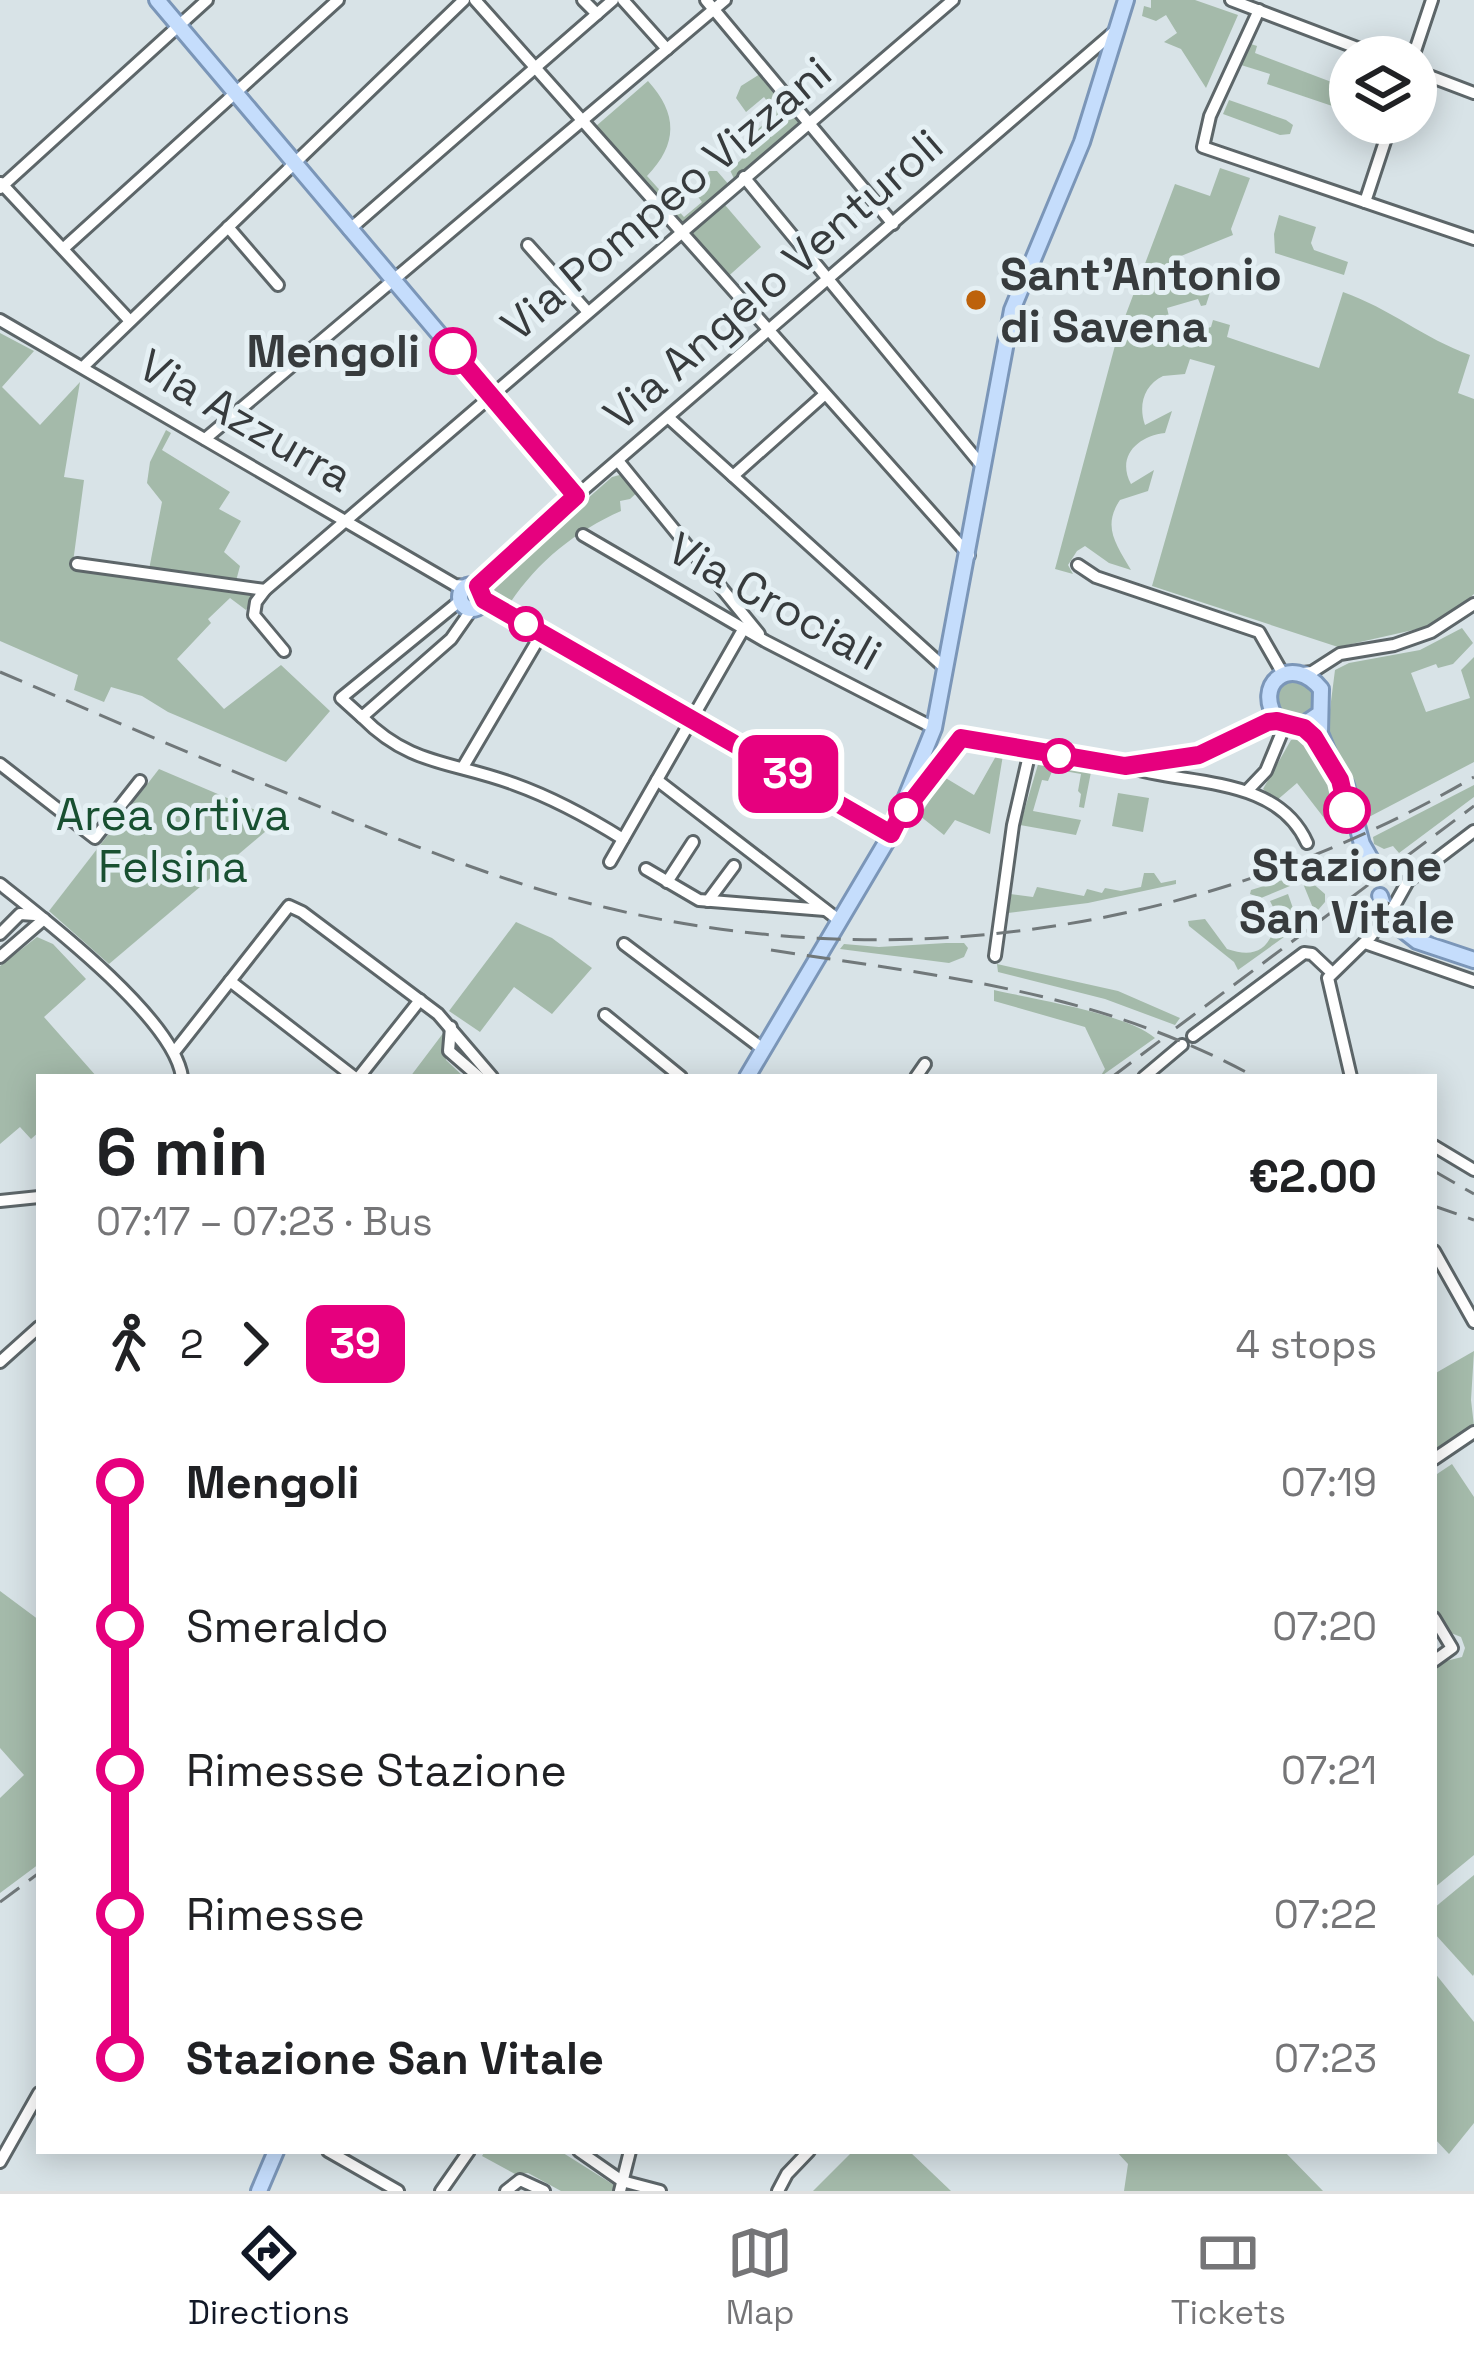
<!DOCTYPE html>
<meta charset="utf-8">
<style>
:root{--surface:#fff;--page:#f6f6f6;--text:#202124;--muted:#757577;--line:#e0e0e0;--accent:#111827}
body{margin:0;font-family:"Space Grotesk",sans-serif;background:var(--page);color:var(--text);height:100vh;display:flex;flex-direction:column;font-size:45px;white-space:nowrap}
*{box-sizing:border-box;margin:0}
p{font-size:39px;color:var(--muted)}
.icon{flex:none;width:66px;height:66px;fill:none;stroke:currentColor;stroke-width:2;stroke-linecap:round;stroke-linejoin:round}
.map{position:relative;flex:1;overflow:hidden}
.side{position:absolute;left:36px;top:1074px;width:1401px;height:1080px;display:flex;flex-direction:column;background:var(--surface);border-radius:0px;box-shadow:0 6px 30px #0003}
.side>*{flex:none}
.badge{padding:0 24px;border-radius:18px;font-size:42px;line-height:78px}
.controls{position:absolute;left:1329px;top:36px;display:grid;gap:24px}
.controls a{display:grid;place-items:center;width:108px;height:108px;border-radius:50%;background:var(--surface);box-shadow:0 6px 30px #0003;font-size:60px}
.map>.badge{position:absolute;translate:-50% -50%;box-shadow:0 0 0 6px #fff}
.legs{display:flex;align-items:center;gap:18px;height:132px;padding:0 60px;font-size:39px}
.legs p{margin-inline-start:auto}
.summary{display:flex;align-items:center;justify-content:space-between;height:204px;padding:0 60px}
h1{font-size:66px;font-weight:600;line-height:90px}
ul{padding:0 60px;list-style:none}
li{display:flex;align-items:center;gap:42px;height:144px;font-size:45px}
li i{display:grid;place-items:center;width:18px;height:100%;margin:0 15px;background:currentColor}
li i::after{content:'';width:30px;height:30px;margin:-15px;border:9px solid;border-radius:50%;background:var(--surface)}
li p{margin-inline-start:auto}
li:first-child i{background:linear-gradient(#0000 50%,currentColor 0)}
li:last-child i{background:linear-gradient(currentColor 50%,#0000 0)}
.dock{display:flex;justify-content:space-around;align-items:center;height:168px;border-top:3px solid var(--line);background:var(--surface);font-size:33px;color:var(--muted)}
.dock a{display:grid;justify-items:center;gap:6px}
.dock .on{color:var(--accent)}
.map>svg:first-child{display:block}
.green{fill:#a4baaa}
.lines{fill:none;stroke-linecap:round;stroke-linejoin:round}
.minor-casing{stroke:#5d6669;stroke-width:16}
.major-casing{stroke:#7b96b8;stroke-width:20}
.minor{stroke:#fff;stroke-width:10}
.major{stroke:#c5ddfc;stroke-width:14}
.rail{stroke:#71787a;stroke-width:3;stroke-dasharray:24 12;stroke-linecap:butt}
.minor-bridge-casing{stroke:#5d6669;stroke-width:16;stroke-linecap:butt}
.minor-bridge{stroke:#fff;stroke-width:10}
.line-1-casing{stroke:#fff;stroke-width:27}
.line-1{stroke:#e6007e;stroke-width:18}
.poi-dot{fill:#bd620b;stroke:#e5f0f4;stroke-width:4.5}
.stop-1-dot{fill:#fff;stroke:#e6007e;stroke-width:6}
.labels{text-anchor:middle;stroke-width:10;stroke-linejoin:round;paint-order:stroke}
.street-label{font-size:45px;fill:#373b3d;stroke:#e5f0f4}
.poi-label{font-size:45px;font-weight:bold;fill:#373b3d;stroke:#e5f0f4;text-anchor:start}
.stop-label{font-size:45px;font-weight:bold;fill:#373b3d;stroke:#e5f0f4;text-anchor:end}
.park-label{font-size:45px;fill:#185031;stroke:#e5f0f4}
</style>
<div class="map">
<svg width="1474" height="2191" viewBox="0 0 1474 2191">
<rect width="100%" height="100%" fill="#d8e3e7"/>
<g class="green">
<path d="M1151,0H1195L1238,15L1206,88L1181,49L1164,42L1177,33L1166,15L1156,21L1142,16L1144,6L1151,8Z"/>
<path d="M1251,44L1257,46L1255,53L1350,89V112L1267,84L1270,74L1241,65Z"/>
<path d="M760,74L803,123L735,181L730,170L758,144L755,132L776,113L764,97L746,112L736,98L741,86Z"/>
<path d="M648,81C678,114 678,144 647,176L684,217L702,202L696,194L709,171H717L730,186L683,227L595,127Z"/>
<path d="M1229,100L1286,120L1293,125L1290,134L1280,135L1223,114Z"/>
<path d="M1220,168L1250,178L1231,229L1233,235L1181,256L1188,278L1198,275L1201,284L1214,280L1206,305L1201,306L1198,299L1167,308L1172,329L1165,333L1168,342L1211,327L1213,320L1230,325L1227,337L1319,368L1343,292C1389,308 1425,339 1470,355L1458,393L1474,399V594L1454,612L1422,628L1338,647L1152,586L1215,366L1190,359L1185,374L1163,376C1144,385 1138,405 1145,425L1172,411L1165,433C1138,436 1116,456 1131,484L1154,470L1148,491L1120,500C1102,527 1116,544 1131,570L1109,563L1085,546L1077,551L1068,565L1073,574L1055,569L1117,338L1175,184L1210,196Z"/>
<path d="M719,198L761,247L723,281L680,232Z"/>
<path d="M1279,215L1316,227L1311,243L1314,250L1348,262L1344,275L1275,253L1274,234Z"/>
<path d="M0,333L34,351L2,387L40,425L80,382L64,477L84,480L72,570L147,580L162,502L147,483L150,462L166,430L171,433L162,450L230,492L219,509L241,521L224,552L240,566L236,581L260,587L246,610L230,598L208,619L211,623L177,659L224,709L281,665L330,711L286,762L168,712L142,696L111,687L104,702L74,690L78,675L0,641Z"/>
<path d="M627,473L641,489L630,499L620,501L621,511C576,531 538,561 510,603L486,588L612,477Z"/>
<path d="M1462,628L1473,643L1453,664L1438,668L1436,664L1411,673L1426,712L1470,698L1461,670L1474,657V762L1367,818L1327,733L1335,670L1349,663L1420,650Z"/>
<circle cx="1295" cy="700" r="20"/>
<path d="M1301,739C1323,758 1331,796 1340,823L1331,827L1297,783L1276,801L1263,789L1291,740Z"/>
<path d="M1000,749H1004L990,834L955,820L944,835L920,816L944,777L974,795Z"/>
<path d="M1039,761L1091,772L1084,808L1079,807L1081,794L1078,791L1081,774L1053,769L1048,781L1042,780L1033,811L1081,820L1076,835L1020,825Z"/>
<path d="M159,769L279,820L109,964L49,911Z"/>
<path d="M1474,785V797L1399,853L1393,846L1384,849L1374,844L1373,837Z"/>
<path d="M1118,793L1149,798L1143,832L1112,826Z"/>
<path d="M1144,873H1154L1161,883L1176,880V884L1088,903L1008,913L1010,894L1033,897L1037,887L1084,896L1087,889L1102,893L1105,888L1121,891L1141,887Z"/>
<path d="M1302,874L1325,894V902L1312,917L1238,970L1234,962L1189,926L1188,921L1205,919L1227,949C1254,958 1269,951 1276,922L1290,921L1279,906L1273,907L1270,901L1288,894L1295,914L1313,908L1302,881L1261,898L1250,894L1251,890Z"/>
<path d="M516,922L552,938L592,968L552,1014L514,987L480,1032L449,1011Z"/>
<path d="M37,937L53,944L86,979L44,1017L97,1077H39V1132L31,1139L20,1127L0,1144V966Z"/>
<path d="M946,943H964L968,948L964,957L949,963L840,949L844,944L879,947Z"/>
<path d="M997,964L1118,991L1180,1018L1175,1025L1105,999L998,972Z"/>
<path d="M994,990C1033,999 1128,1014 1155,1038L1100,1077L1105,1069L1085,1027L994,1001Z"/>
<path d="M444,1032L446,1060L464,1077H410Z"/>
<path d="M1474,1351L1471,1400L1474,1426L1434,1453V1374Z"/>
<path d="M1452,1464L1474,1497V1855L1434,1888V1664L1462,1657L1465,1648L1461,1637L1446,1631L1434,1613V1476Z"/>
<path d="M0,1591L39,1620V1864L0,1893V1798L24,1775L0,1748Z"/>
<path d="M1474,1875V1974L1473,1976L1434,1933V1908Z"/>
<path d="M1434,1972L1474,2022V2123L1449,2154L1434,2138Z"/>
<path d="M485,2151H560L614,2185L612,2191H561L528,2173L515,2174L482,2156Z"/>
<path d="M853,2151H909L951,2191H813Z"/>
<path d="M1116,2151H1284L1323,2191H1124L1128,2164Z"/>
</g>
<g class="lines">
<defs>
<g id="minor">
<path d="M475,0L969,555"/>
<path d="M583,0L597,14"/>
<path d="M623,0L667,49"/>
<path d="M706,0L893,224"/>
<path d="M1231,0L1381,57"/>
<path d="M1259,10L1210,116L1203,147L1474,239"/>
<path d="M1413,57L1432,0"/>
<path d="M1416,71L1474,93"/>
<path d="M744,177L983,467"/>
<path d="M1,183L130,321"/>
<path d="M0,188L207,0"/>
<path d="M1365,202L1391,123"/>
<path d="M228,227L278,285"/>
<path d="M349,230L613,0"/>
<path d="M528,245L587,311"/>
<path d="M64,248L338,0"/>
<path d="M0,320L455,585L466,586"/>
<path d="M83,367L464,0"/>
<path d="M669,418L946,669"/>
<path d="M205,439L725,0"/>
<path d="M619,462L759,634"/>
<path d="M733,476L824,395"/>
<path d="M576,496L1115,31"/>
<path d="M583,535L765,641L934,728"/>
<path d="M77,564L265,590"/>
<path d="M1078,565L1096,577L1259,632L1283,674"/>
<path d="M461,600L341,698L362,717L451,639L472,609"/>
<path d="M284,651L254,615L256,602L265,590L953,0"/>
<path d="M1303,673L1312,672L1340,654L1394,645L1431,632L1474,604"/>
<path d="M362,717C410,766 452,761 514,784C553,798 588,817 623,839"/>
<path d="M0,764L95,838L140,781"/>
<path d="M463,767L542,633"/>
<path d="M1128,767C1187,786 1277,775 1307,843"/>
<path d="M657,780L840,921"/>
<path d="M1247,791L1266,771L1285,725"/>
<path d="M610,862L744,628"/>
<path d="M646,869L699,900L825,910"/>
<path d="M667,882L693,842"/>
<path d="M0,884C47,921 174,1019 182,1077"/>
<path d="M708,901L734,866"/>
<path d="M1394,906L1408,881L1474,831"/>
<path d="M0,934L20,914L35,915"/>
<path d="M1365,943L1474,981"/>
<path d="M624,944L763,1049"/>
<path d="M995,956L1013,825L1030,751"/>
<path d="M0,957L44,919"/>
<path d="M230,981L354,1077"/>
<path d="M605,1015L681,1077"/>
<path d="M451,1027L449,1051L479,1077"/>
<path d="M1193,1036L1304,953L1312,954L1330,971"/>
<path d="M175,1051L289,906L302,912L438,1014L492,1077"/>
<path d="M359,1077L420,1000"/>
<path d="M916,1077L925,1064"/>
<path d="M1144,1077L1182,1045"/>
<path d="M1351,1077L1328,978L1371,936"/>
<path d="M1434,1146L1474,1170"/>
<path d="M0,1201L39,1197"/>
<path d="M1434,1251L1474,1322"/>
<path d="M0,1362L39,1327"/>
<path d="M1434,1459L1474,1432"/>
<path d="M1434,1618L1452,1648L1434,1661"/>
<path d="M328,2151L398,2191"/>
<path d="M579,2151L622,2181L660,2191"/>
<path d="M0,2162L39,2093"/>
<path d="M441,2191L469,2151"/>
<path d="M506,2191L520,2180L544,2191"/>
<path d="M620,2191L630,2151"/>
<path d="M778,2191L787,2174L809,2151"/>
</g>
<g id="major">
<path d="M157,0L576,496L478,586"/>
<circle cx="472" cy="597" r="12"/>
<path d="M484,600L891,834"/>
<path d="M1319,714L1300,727L1278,721C1251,684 1292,653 1321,689L1320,733L1339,780L1346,785L1362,844L1374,865L1372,872"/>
<path d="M1030,751C1086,761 1144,774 1199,755C1223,746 1245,732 1268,721H1278"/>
<path d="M907,810L952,745L966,737"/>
<path d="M1380,896L1384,908"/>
<path d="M1390,920L1417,941L1474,960"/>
<path d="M747,1077L891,834L934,728L1012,310L1082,142L1126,0"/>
<path d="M259,2191L276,2151"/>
</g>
</defs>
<use href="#minor" class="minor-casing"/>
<use href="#major" class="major-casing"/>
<use href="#minor" class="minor"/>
<use href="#major" class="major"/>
<g class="rail">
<path d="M0,672C100,715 200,758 301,799C401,841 502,883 608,908C902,979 1214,929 1474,777"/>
<path d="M771,950C945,977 1098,991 1255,1077"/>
<path d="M1176,1028L1474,806"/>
<path d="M1112,1077L1165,1037"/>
<path d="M1434,1171L1474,1194"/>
<path d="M1434,1206L1474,1220"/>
<path d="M0,1902L39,1873"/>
</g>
<defs>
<path id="minor-bridge" d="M1371,936L1394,906"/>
</defs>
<use href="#minor-bridge" class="minor-bridge-casing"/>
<use href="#minor-bridge" class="minor-bridge"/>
</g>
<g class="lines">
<defs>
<path id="line-1" d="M453,351L576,496L478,586L484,600L891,834L899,818L961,738L1125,766L1199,755L1268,722L1277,721L1304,728L1314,737L1340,780L1347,810"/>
</defs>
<use href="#line-1" class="line-1-casing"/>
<use href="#line-1" class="line-1"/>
</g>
<circle class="poi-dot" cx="976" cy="300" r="12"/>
<g class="stop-1-dot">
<circle cx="453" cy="351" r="21"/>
<circle cx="526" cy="624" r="15"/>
<circle cx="1059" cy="756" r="15"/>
<circle cx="906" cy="810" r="15"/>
<circle cx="1347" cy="810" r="21"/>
</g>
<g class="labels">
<g class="street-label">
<text transform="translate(666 198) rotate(-40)" y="16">Via Pompeo Vizzani</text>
<text transform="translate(773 279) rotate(-41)" y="16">Via Angelo Venturoli</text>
<text transform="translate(246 420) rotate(30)" y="16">Via Azzurra</text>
<text transform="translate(775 601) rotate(29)" y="16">Via Crociali</text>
</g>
<g class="poi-label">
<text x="1000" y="290">Sant'Antonio<tspan x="1000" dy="52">di Savena</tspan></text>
</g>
<g class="stop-label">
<text x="420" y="367">Mengoli</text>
<text x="1347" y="881" text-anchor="middle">Stazione<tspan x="1347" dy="52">San Vitale</tspan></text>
</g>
<g class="park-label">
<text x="173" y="830">Area ortiva<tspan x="173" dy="52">Felsina</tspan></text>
</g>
</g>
</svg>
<div class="controls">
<a><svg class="icon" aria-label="layers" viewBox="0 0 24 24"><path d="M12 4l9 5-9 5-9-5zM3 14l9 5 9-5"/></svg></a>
</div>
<b class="badge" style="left:788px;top:774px;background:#e6007e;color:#fff">39</b>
<section class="side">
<div class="summary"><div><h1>6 min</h1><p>07:17 – 07:23 · Bus</p></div><b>€2.00</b></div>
<div class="legs"><svg class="icon" aria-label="walk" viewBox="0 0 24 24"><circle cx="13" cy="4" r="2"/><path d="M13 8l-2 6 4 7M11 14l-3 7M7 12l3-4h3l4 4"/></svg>2<svg class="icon" aria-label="forward" viewBox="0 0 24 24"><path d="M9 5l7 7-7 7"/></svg><b class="badge" style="background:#e6007e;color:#fff">39</b><p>4 stops</p></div>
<ul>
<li><i style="color:#e6007e"></i><b>Mengoli</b><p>07:19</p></li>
<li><i style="color:#e6007e"></i><span>Smeraldo</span><p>07:20</p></li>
<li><i style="color:#e6007e"></i><span>Rimesse Stazione</span><p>07:21</p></li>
<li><i style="color:#e6007e"></i><span>Rimesse</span><p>07:22</p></li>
<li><i style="color:#e6007e"></i><b>Stazione San Vitale</b><p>07:23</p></li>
</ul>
</section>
</div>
<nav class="dock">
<a class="on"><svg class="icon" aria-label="directions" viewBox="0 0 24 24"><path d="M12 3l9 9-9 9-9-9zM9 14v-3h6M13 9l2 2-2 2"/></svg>Directions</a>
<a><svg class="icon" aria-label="map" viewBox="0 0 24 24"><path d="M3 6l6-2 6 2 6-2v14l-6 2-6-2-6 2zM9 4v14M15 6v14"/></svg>Map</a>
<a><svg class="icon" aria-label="tickets" viewBox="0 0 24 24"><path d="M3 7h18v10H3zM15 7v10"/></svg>Tickets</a>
</nav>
